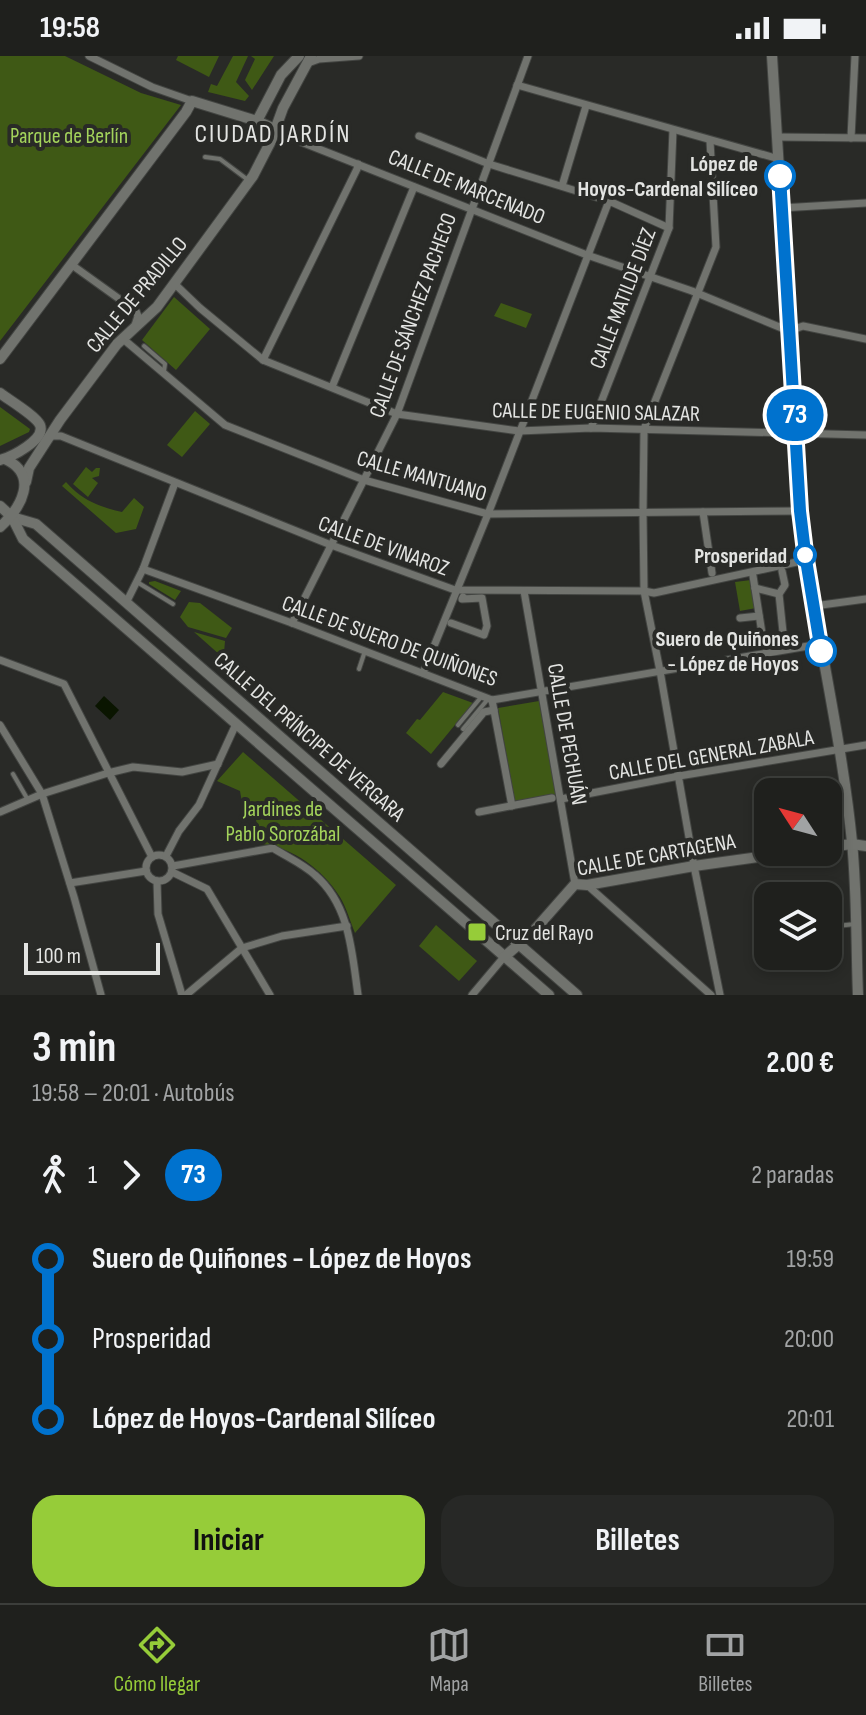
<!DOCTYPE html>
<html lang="es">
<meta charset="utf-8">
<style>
:root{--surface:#1f201d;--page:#272826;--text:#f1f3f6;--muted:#a1a3a4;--line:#3c3e3b;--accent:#96cc39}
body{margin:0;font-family:"Sofia Sans Condensed",sans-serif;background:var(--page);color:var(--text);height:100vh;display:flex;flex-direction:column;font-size:30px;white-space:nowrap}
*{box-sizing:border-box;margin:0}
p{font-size:26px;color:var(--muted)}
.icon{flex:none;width:44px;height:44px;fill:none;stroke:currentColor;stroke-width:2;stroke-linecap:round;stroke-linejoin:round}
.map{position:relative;height:939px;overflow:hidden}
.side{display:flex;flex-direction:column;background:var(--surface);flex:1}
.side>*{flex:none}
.badge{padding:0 16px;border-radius:26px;font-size:28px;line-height:52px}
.needle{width:52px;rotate:306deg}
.tools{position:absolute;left:754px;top:722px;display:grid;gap:16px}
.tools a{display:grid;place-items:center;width:88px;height:88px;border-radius:16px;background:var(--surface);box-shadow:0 4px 12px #0003,0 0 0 2px var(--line);font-size:40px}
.scale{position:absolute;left:24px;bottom:20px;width:136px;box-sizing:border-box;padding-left:8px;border:4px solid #e3e4e2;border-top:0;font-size:22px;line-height:28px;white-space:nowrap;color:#e3e4e2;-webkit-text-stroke:6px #292a27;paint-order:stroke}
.map>.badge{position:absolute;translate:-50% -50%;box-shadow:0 0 0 4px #fff}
.legs{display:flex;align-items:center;gap:12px;height:88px;padding:0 32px;font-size:26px}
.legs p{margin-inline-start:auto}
.summary{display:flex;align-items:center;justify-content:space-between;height:136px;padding:0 32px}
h1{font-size:44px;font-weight:700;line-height:60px}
.button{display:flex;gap:16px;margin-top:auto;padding:16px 32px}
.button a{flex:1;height:92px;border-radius:24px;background:var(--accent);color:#111;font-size:32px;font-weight:700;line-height:92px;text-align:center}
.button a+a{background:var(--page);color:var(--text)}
ul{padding:0 32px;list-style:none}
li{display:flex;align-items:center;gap:28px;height:80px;font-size:30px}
li i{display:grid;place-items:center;width:12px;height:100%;margin:0 10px;background:currentColor}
li i::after{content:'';width:20px;height:20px;margin:-10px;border:6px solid;border-radius:50%;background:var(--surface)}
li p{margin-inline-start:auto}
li:first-child i{background:linear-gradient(#0000 50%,currentColor 0)}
li:last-child i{background:linear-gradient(currentColor 50%,#0000 0)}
.status{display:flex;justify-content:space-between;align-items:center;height:56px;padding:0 40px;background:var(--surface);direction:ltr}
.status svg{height:22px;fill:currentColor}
.tab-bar{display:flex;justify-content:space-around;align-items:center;height:112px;border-top:2px solid var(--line);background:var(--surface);font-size:22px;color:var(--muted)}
.tab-bar a{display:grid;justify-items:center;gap:4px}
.tab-bar .current{color:var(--accent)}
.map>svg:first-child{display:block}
.green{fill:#3f5915}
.water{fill:#0a1500}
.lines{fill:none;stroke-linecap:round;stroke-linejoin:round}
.lane-casing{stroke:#434542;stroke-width:6}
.street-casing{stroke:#434542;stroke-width:9}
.secondary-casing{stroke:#434542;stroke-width:12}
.lane{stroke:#71736e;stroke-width:4}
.street{stroke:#71736e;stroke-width:7}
.secondary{stroke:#71736e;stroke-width:10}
.line-1-casing{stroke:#fff;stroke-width:18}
.line-1{stroke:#0072ce;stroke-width:12}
.stop-1-dot{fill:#fff;stroke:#0072ce;stroke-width:4}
.poi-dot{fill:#96cc39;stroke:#292a27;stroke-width:3}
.labels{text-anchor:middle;stroke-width:8;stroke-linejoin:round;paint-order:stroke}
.park-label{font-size:22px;fill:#a3d35b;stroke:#292a27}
.stop-label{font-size:22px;font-weight:bold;fill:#e3e4e2;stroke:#292a27;text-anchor:end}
.street-label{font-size:22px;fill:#e3e4e2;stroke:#292a27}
.poi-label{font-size:22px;fill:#e3e4e2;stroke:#292a27;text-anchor:start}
.quarter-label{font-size:26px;letter-spacing:2px;fill:#e3e4e2;stroke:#292a27}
</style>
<div class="status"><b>19:58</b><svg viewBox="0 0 49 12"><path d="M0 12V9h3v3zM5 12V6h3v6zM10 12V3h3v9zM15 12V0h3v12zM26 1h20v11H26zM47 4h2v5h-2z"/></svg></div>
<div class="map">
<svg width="866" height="939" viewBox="0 0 866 939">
<rect width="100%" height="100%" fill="#292a27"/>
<g class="green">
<path d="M0,0H65L141,37L181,49L0,285Z"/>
<path d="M178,0H219L209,21L176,4Z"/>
<path d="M233,0H248L236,26L249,40L245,45L208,36L211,28L217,30Z"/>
<path d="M251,0H274L252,34L245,24L255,3Z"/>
<path d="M174,241L210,273L176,314L142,284Z"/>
<path d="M501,247L532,258L526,272L494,260Z"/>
<path d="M0,351L30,373L29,376L0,390Z"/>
<path d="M195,355L210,368L182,401L167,389Z"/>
<path d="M86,411L92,416L96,412H100L99,420L92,422L98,427L88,441L73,428Z"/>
<path d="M66,426C70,430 74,435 80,439C92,448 108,453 122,456L134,442L144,451L136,473L116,477L62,430Z"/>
<path d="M751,524L756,552L740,555L735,526Z"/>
<path d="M155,525L181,535L175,544L149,528V526Z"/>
<path d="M189,546L200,547L232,572L226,582L188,571L180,561Z"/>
<path d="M194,576L225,585L224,597L220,599Z"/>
<path d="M443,636L473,647L431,698L406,677L417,663L420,664Z"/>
<path d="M539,645L556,740L515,746L498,652Z"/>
<path d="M243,696L396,829L355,877C350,865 347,853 340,841C323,814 293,791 261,788L255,759L243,752L240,735L217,725Z"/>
<path d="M436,869L477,905L459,925L419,890Z"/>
</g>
<path class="water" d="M104,640L119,654L110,664L95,650Z"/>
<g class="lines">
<defs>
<g id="lane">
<path d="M205,101L220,103L248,124"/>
<path d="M144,290L165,308L164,315"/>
<path d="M137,526L173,548"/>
<path d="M359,613L365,595"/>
<path d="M458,669L482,640"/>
<path d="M463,673L488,643"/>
<path d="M13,718L28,744"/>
<path d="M828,871L855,868"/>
</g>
<g id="street">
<path d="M89,0L152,31L192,45"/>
<path d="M308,7L319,3L359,0"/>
<path d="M517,29L779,103"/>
<path d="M275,73L286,80L587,199L692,235L789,275L803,270L866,283"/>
<path d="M419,80L489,108L609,145L669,172"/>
<path d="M777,81L866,82"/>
<path d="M851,82L855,0"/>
<path d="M710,85L716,191L644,373L643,457L644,535L660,615L694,810L720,939"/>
<path d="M562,130L586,50"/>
<path d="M781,152L866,147"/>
<path d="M72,209L136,255L138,260L135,269"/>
<path d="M175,227L178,231L200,252L263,304L397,358L519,375L591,372L866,379"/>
<path d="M122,282L225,369L364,424L488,458L800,455"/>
<path d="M263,304L357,113L358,108"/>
<path d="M332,331L414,131"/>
<path d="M591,372L669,172L673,74"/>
<path d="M49,380H61L331,489L455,534L644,535L654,537L806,504"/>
<path d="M703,456L712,517"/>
<path d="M143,513L292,567L492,644L820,588"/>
<path d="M782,515L785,529L779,538L784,586"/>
<path d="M753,520L764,590"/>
<path d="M755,532L779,538"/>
<path d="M524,535L575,828"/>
<path d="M126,547L143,513L175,427"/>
<path d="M814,550L866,543"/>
<path d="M740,562L759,560"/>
<path d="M292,567L397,358L528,0"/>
<path d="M451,567L484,579L487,570L482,542L462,543L463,541"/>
<path d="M0,604L64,628L152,801"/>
<path d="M423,617L488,458L609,145"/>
<path d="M492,644L512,750"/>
<path d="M0,669L42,738L74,841L101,939"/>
<path d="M441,708L484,656L494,654"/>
<path d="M561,743L679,720L866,689"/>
<path d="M0,756L42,738L108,717L133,711L182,716L218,708"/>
<path d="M479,756L552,742"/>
<circle cx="159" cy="812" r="13"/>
<path d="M166,800L179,775L199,749L236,668"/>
<path d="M173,810L273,792C287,801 303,808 315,819C350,849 352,897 358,939"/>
<path d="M172,816L207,833L270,939"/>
<path d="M157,825L158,858L182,939"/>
<path d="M70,827L146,815"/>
<path d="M587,829L711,939"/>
<path d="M186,939L242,892L282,880L347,870"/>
<path d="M472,939L504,901"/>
</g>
<g id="secondary">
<path d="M772,0L800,455C813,566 841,675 852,786C857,837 856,888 858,939"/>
<path d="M257,65L281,19L299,0"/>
<path d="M0,303L186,56L192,45L257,65L275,73"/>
<path d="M0,337C9,344 36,360 40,369C46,384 11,401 0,404"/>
<path d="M26,426L29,412L60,364L117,288L157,251L253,120L271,85L283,52L311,0"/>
<path d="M0,450L12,461L36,468L577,939"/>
<path d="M12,461L23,483L549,939"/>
<path d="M0,471C21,452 40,419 5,403"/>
<path d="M828,791L852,788L866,790"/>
<path d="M504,901L531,878L575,828L587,829L694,810L795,796"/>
</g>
</defs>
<use href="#lane" class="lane-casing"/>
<use href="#street" class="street-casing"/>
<use href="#secondary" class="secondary-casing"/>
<use href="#lane" class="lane"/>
<use href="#street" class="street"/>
<use href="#secondary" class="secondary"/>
</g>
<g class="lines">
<defs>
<path id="line-1" d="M780,120L800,455L806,504L821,595"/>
</defs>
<use href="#line-1" class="line-1-casing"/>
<use href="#line-1" class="line-1"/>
</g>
<g class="stop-1-dot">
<circle cx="780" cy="120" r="14"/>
<circle cx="805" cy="499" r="10"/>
<circle cx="821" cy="595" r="14"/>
</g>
<rect class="poi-dot" x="467" y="866" width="20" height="20" rx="4"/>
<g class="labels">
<g class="park-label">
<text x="69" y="87">Parque de Berlín</text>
<text x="283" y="760">Jardines de<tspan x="283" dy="25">Pablo Sorozábal</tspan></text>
</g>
<g class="stop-label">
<text x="758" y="115">López de<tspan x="758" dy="25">Hoyos-Cardenal Silíceo</tspan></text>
<text x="787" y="507">Prosperidad</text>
<text x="799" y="590">Suero de Quiñones<tspan x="799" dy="25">- López de Hoyos</tspan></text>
</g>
<g class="street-label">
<text transform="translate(467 130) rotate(22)" y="8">CALLE DE MARCENADO</text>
<text transform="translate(136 238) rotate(-50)" y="8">CALLE DE PRADILLO</text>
<text transform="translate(622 242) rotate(-69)" y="8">CALLE MATILDE DÍEZ</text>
<text transform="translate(412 259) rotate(-70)" y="8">CALLE DE SÁNCHEZ PACHECO</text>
<text transform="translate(596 355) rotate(1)" y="8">CALLE DE EUGENIO SALAZAR</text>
<text transform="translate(422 419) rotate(16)" y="8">CALLE MANTUANO</text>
<text transform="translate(384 489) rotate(20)" y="8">CALLE DE VINAROZ</text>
<text transform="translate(390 584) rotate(20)" y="8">CALLE DE SUERO DE QUIÑONES</text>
<text transform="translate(568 678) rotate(80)" y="8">CALLE DE PECHUÁN</text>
<text transform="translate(310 680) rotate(41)" y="8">CALLE DEL PRÍNCIPE DE VERGARA</text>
<text transform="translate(711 698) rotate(-10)" y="8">CALLE DEL GENERAL ZABALA</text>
<text transform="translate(656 798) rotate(-10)" y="8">CALLE DE CARTAGENA</text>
</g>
<g class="poi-label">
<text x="495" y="884">Cruz del Rayo</text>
</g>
<g class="quarter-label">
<text x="273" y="86">CIUDAD JARDÍN</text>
</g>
</g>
</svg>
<div class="tools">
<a><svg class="needle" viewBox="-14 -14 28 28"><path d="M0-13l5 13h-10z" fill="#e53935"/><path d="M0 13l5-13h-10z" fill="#a1a3a4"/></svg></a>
<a><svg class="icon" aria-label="layers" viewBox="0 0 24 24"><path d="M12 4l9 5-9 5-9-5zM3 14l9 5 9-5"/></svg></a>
</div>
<div class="scale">100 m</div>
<b class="badge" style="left:795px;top:359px;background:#0072ce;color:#fff">73</b>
</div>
<section class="side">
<div class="summary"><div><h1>3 min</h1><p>19:58 – 20:01 · Autobús</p></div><b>2.00 €</b></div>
<div class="legs"><svg class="icon" aria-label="walk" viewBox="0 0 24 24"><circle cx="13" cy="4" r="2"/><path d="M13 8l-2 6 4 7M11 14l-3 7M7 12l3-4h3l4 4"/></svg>1<svg class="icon" aria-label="forward" viewBox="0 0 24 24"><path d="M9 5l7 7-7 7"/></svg><b class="badge" style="background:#0072ce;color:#fff">73</b><p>2 paradas</p></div>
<ul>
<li><i style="color:#0072ce"></i><b>Suero de Quiñones - López de Hoyos</b><p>19:59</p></li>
<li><i style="color:#0072ce"></i><span>Prosperidad</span><p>20:00</p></li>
<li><i style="color:#0072ce"></i><b>López de Hoyos-Cardenal Silíceo</b><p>20:01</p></li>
</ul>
<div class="button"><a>Iniciar</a><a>Billetes</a></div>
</section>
<nav class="tab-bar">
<a class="current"><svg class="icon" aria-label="directions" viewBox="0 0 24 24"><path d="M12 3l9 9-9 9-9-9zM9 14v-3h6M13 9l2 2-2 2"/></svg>Cómo llegar</a>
<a><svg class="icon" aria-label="map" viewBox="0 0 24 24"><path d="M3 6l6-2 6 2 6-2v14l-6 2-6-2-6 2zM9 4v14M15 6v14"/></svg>Mapa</a>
<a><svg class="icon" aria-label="tickets" viewBox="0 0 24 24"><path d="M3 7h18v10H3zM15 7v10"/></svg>Billetes</a>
</nav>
